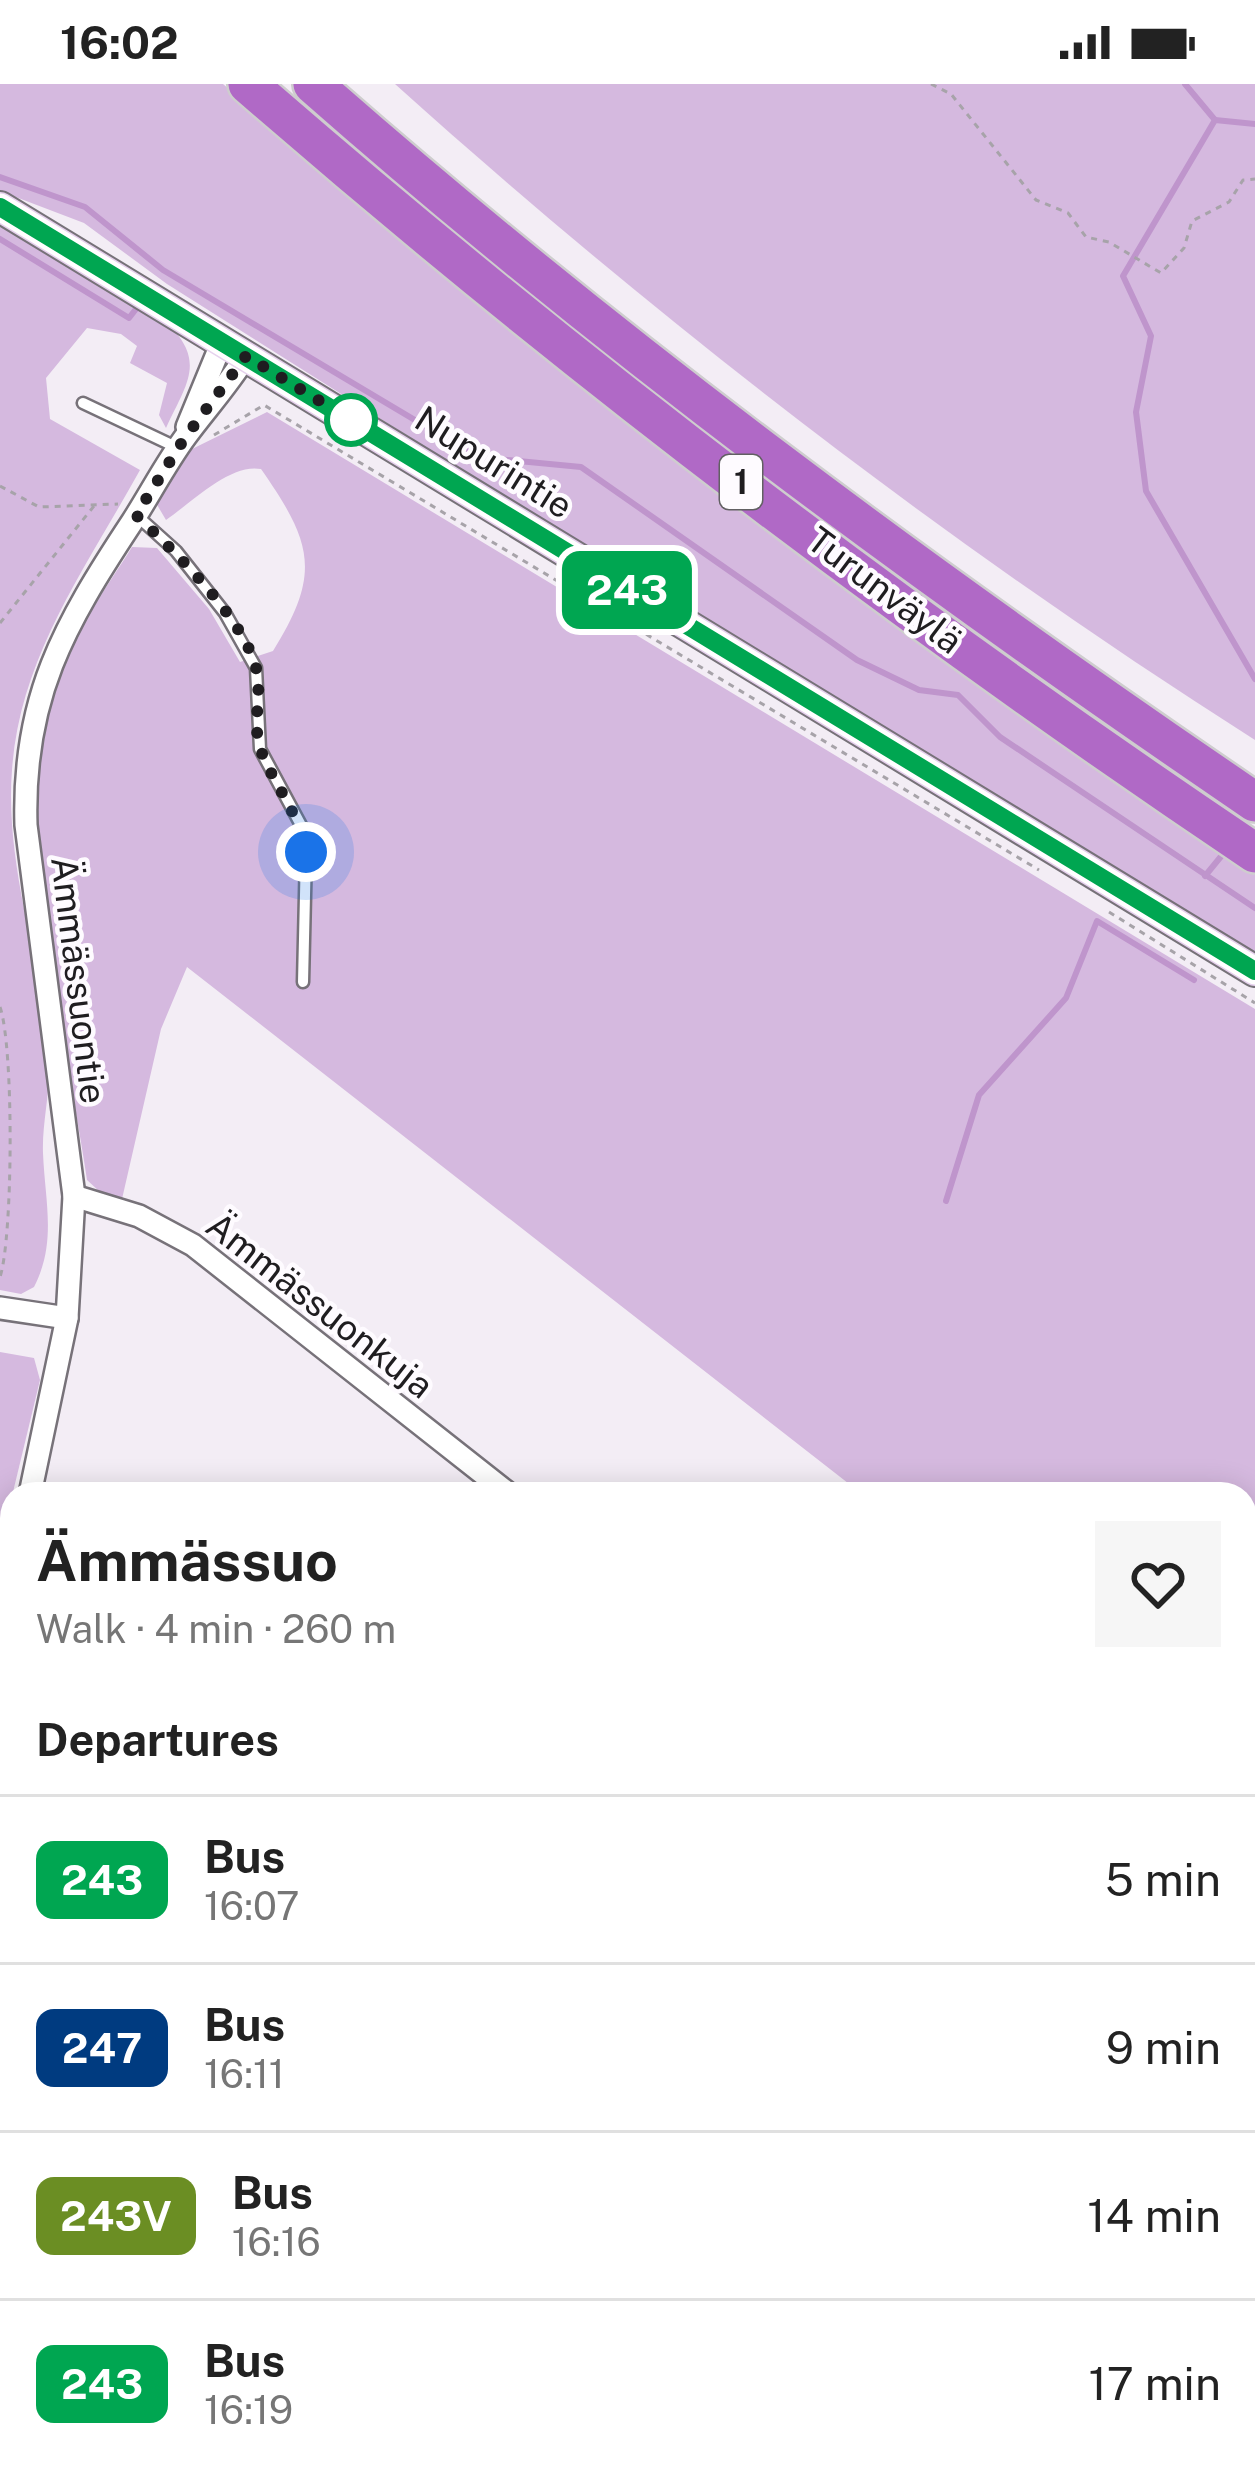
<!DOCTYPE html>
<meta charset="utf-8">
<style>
:root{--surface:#fff;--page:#f6f6f6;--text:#222;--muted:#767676;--line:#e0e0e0}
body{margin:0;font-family:"Public Sans",sans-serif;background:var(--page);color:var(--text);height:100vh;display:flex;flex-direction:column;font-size:45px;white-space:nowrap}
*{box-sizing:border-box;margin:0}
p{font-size:39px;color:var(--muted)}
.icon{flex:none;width:66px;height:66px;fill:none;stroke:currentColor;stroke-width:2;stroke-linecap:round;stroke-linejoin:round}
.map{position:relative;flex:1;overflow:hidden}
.sheet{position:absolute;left:0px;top:1398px;width:1257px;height:1011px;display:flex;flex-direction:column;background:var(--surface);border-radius:36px 36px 0 0;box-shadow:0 6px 30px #0003}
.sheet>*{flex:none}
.badge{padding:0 24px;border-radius:18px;font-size:42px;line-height:78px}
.you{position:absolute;width:60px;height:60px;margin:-30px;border:9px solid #fff;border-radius:50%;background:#1a73e8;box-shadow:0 0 0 18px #1a73e833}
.map>.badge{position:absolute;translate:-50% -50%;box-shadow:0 0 0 6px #fff}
h2{padding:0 36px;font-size:45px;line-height:108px}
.round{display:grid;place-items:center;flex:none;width:126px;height:126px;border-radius:0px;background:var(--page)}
.summary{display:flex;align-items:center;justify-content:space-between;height:204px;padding:0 36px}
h1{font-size:57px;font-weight:700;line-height:90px}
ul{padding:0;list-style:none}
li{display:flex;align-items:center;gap:36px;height:168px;padding:0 36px;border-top:3px solid var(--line)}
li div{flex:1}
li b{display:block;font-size:45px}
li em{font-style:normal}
li .badge{min-width:132px;font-weight:700;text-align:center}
.status{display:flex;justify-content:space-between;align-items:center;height:84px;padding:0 60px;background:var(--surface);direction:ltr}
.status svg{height:33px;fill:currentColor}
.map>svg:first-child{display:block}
.green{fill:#d5b9df}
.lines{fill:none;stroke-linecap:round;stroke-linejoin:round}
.stream{stroke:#bf95cc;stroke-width:6}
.service-casing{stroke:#777279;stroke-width:15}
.minor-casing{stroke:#777279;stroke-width:26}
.secondary-casing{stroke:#777279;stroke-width:34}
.motorway-casing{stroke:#cecdce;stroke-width:44}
.path{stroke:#a7a3a9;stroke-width:3;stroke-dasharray:6 6;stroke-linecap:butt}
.service{stroke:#fff;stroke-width:10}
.minor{stroke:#fff;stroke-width:21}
.secondary{stroke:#e7d2ee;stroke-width:30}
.motorway{stroke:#b069c6;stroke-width:39}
.line-casing{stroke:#fff;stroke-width:27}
.line{stroke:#00a651;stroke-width:18}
.walk{stroke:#1f1d20;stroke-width:12;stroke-dasharray:0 21.6}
.stop-dot{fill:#fff;stroke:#00a651;stroke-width:6}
.labels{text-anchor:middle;stroke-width:9;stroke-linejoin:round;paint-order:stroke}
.shield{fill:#fefbff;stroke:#626063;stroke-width:3}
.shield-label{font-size:33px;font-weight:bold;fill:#1f1d20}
.street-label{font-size:36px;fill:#1f1d20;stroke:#fefbff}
</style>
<div class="status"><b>16:02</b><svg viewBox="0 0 49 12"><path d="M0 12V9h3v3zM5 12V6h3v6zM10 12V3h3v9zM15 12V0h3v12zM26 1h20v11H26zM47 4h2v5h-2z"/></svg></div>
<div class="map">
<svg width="1255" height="2407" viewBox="0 0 1255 2407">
<rect width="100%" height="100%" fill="#f3edf5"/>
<g class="green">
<path d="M0,0H223L388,140L1086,673L1255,788V872L582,462L167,200L84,139L0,107Z"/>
<path d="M395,0H1255V656C951,463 663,241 395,0Z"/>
<path d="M0,138L166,238C207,277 187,299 166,344L159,331L167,299L130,279L137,262L121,250L87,244L46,294L50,335L140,386C86,484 20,572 12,686C4,787 46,887 49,987C49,1014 42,1042 43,1069C45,1118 57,1158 34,1203L21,1210L0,1206Z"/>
<path d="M267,328L1255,925V1665L1245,1678V1410H862L187,883L161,945L122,1115L100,1108L87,1096C66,952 9,736 55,598C71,551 106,505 132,463L157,464L209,525L240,578L273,567C322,489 312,458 261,385C230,379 191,419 166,436L156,419L192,365Z"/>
<path d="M0,1268L34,1274L40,1296L0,1462Z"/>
</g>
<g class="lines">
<g class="stream">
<path d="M1185,0L1215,36"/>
<path d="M1215,36L1123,192L1151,252L1136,328L1146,407L1255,595"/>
<path d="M1215,36L1255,40"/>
<path d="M0,93L85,123L163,186L477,373L581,383L857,576L919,606L958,611L1000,653L1255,824"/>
<path d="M0,155L129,234L136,225"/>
<path d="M1205,792L1223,770"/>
<path d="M946,1117L979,1011L1066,914L1097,837L1194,896"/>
</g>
<defs>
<g id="service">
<path d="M83,319L178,364"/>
<path d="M136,431L176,467L225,529L256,584L260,665L302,743L306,768L303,898"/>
</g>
<g id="minor">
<path d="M187,343L222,258"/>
<path d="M74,1112L139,1132L193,1161L509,1410"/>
<path d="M0,1224L67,1234"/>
<path d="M30,1410L67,1234L74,1112L26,741C22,614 64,541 132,438C150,410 166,379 186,352C206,325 228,301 246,272"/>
<path d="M0,1555L12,1498"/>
<path d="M0,2052L12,2061"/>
<path d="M1245,2174L1255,2161"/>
<path d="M0,2220L12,2222"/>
<path d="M435,2397L447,2407"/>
<path d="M42,2407L45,2397"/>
<path d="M1065,2407L1073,2397"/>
</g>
<path id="secondary" d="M0,123L1255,887"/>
<g id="motorway">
<path d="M248,0C566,277 905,534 1255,769"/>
<path d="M313,0C608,260 930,497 1255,718"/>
</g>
</defs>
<use href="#service" class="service-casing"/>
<use href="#minor" class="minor-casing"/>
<use href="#secondary" class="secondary-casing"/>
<use href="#motorway" class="motorway-casing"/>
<g class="path">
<path d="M931,0L951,10L1036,116L1068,129L1086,153L1109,158L1161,189L1184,164L1192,137L1229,118L1243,96L1255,95"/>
<path d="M214,351L264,321L1039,786"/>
<path d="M0,402L39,423L118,420"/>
<path d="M0,539L94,422"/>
<path d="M1109,828L1255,919"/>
<path d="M0,923C14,963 13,1154 0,1193"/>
<path d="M0,1634L12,1577"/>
<path d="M0,2269L12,2272"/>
</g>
<use href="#service" class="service"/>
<use href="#minor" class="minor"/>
<use href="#secondary" class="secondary"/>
<use href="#motorway" class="motorway"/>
</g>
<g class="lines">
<defs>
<path id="line" d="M0,123L1255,887"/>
</defs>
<use href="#line" class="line-casing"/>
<use href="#line" class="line"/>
<path class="walk" d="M306,768C299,728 275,703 261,667C251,640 263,610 256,584C243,533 173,466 136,431L184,355L246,272L351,336"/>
</g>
<circle class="stop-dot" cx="351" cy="336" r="24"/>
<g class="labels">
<rect class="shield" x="720" y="371" width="42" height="54" rx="9"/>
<g class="shield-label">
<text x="741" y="410">1</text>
</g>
<g class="street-label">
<text transform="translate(494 378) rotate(32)" y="13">Nupurintie</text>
<text transform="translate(885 506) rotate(37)" y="13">Turunväylä</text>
<text transform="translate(79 896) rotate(83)" y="13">Ämmässuontie</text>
<text transform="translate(320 1221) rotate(38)" y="13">Ämmässuonkuja</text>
</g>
</g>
</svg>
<div class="you" style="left:306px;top:768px"></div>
<b class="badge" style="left:627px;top:506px;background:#00a651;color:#fff">243</b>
<section class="sheet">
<div class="summary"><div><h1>Ämmässuo</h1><p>Walk · 4 min · 260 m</p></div><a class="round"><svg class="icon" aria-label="heart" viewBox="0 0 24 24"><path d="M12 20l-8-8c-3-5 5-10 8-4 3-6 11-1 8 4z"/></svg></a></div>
<h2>Departures</h2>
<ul>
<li><span class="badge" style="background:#00a651;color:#fff">243</span><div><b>Bus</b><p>16:07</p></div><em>5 min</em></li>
<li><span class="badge" style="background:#003b80;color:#fff">247</span><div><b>Bus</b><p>16:11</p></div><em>9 min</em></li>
<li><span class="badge" style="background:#6b8e23;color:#fff">243V</span><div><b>Bus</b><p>16:16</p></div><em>14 min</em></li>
<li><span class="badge" style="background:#00a651;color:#fff">243</span><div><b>Bus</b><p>16:19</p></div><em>17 min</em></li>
</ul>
</section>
</div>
